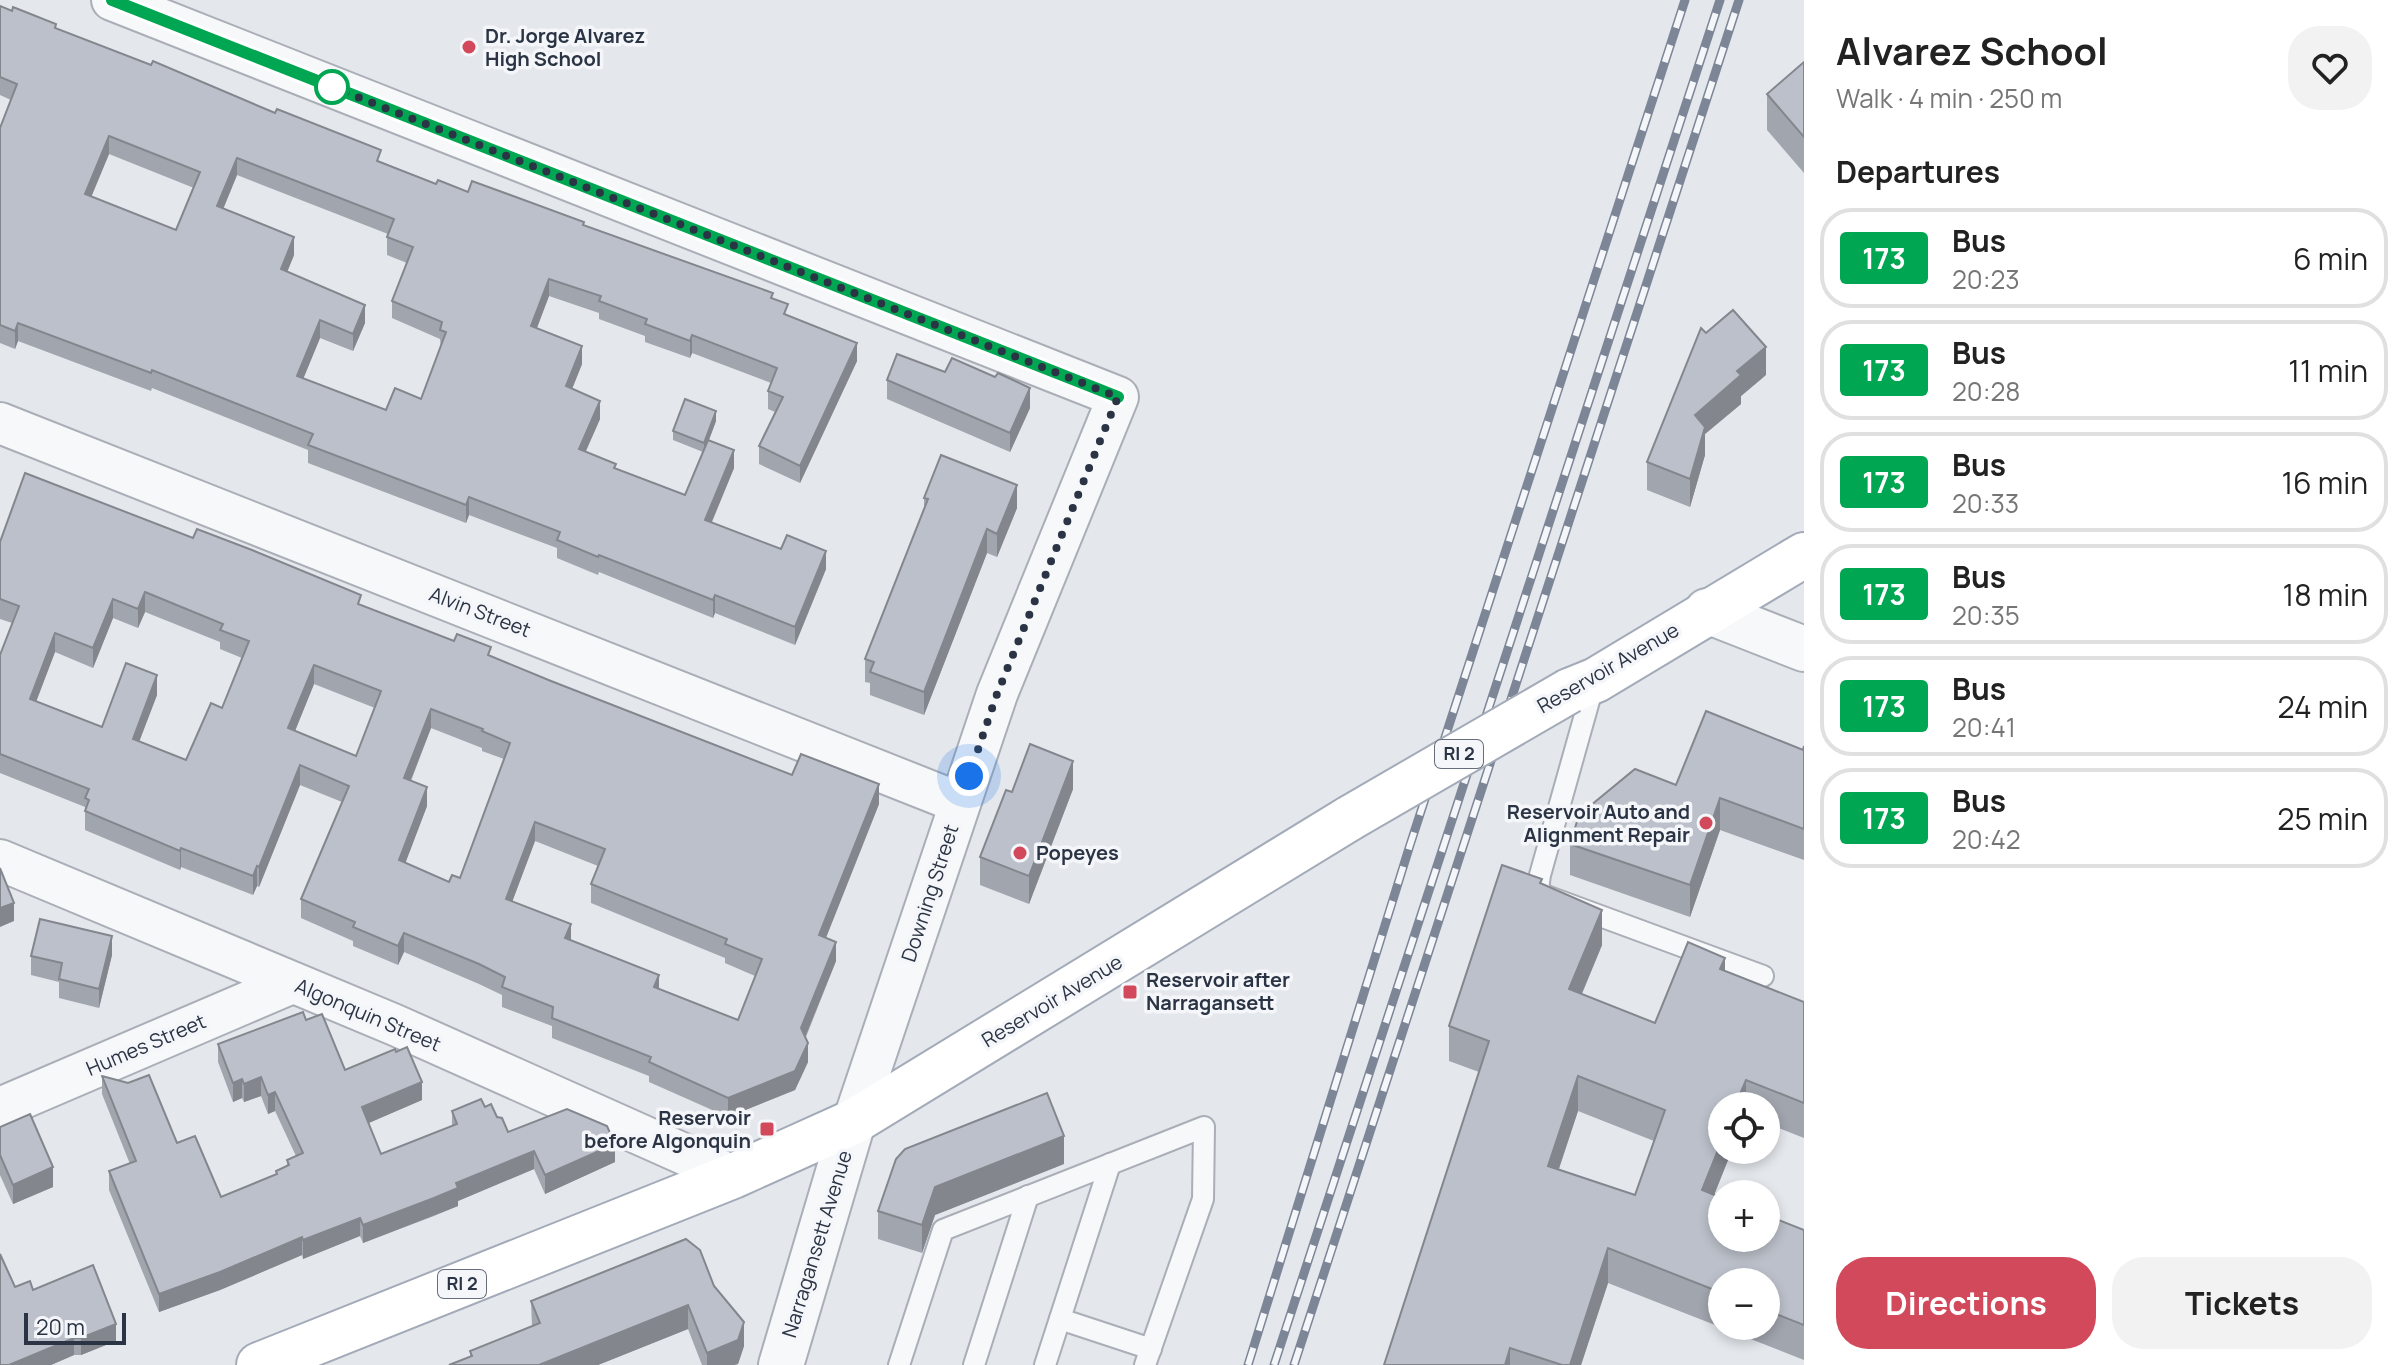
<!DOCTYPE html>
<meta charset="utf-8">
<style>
:root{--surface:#fff;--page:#f2f2f2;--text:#222;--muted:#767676;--line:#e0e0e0;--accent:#d1495b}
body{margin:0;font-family:Manrope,sans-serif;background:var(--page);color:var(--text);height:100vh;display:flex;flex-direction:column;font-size:30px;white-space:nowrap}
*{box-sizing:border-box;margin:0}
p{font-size:26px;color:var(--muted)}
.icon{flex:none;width:44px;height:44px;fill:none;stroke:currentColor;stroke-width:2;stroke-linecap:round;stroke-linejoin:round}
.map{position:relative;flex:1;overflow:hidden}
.sheet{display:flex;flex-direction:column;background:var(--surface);width:600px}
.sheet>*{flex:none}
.badge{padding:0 16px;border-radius:6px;font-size:28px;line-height:52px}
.fabs{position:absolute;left:1708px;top:1092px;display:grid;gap:16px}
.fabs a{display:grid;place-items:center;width:72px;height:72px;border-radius:50%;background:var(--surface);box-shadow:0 4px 12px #0003;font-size:40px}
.scale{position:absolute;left:24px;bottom:20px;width:102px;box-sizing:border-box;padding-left:8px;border:4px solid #2b3445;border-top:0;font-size:22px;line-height:28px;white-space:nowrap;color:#2b3445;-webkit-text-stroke:6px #f4f6f9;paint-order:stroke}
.you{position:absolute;width:40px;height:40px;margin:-20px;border:6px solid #fff;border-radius:50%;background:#1a73e8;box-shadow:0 0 0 12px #1a73e833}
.map>.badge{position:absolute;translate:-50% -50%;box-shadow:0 0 0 4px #fff}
h2{padding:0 32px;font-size:30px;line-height:72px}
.round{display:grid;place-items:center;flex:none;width:84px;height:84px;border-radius:32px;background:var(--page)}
.summary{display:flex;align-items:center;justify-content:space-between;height:136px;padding:0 32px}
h1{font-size:38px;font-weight:700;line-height:60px}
.primary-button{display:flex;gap:16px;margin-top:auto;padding:16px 32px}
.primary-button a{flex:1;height:92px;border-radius:32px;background:var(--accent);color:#fff;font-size:32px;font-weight:700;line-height:92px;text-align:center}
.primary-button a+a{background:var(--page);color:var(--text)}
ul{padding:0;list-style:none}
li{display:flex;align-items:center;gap:24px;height:100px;margin:0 16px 12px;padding:0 16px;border:4px solid var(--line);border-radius:32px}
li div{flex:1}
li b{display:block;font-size:30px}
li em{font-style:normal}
li .badge{min-width:88px;font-weight:700;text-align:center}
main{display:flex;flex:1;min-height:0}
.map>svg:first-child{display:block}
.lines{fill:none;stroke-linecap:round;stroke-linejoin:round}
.service-casing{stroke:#a9aeb7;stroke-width:24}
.minor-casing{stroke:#a9aeb7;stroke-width:44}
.tertiary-casing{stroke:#a9aeb7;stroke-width:48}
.primary-casing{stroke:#a3abb8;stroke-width:48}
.service{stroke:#f7f8fa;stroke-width:20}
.minor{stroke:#f7f8fa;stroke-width:40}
.tertiary{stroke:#f7f8fa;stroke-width:44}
.primary{stroke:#fff;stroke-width:44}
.rail-casing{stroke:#7d8696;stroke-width:9}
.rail{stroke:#f4f6f9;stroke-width:6;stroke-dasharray:18;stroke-linecap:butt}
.primary-bridge-casing{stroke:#a3abb8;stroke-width:48;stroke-linecap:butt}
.primary-bridge{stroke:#fff;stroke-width:44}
.wall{fill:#a1a5ae;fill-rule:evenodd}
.shaded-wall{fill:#83868d}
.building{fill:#bbc0ca;stroke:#83868d;stroke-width:2;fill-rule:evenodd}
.line-casing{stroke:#fff;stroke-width:18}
.line{stroke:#00a651;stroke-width:12}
.walk{stroke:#2b3445;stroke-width:8;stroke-dasharray:0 14.4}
.poi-dot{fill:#d1495b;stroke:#f4f6f9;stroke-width:3}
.stop-dot{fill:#fff;stroke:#00a651;stroke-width:4}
.labels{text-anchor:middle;stroke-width:7;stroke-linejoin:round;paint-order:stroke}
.shield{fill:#f4f6f9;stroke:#676e7b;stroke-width:2}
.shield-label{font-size:18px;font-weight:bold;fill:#2b3445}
.poi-label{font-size:20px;font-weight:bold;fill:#2b3445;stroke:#f4f6f9;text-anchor:start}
.street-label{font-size:20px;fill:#2b3445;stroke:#f4f6f9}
</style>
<main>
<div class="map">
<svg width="1804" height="1365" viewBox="0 0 1804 1365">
<rect width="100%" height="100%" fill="#e4e7ec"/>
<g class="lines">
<defs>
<g id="service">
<path d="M1594,683L1540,875L1538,889L1546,896L1763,976"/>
<path d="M1060,1319L1151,1349"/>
<path d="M899,1365L943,1230L1204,1127L1203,1199L1145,1365"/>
<path d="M974,1365L1028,1196"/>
<path d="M1045,1365L1110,1164"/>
</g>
<g id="minor">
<path d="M112,0L1118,397L997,694L853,1122"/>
<path d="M0,423L960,803"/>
<path d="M0,860L395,1025L733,1176"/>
<path d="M0,1108L292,983"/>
</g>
<g id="tertiary">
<path d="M1707,611L1804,649"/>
<path d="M781,1365L853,1122"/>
</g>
<g id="primary">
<path d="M1569,691L1596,680L1804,555"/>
<path d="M259,1365L733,1176L853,1122L1350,818"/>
</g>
</defs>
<use href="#service" class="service-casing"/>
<use href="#minor" class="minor-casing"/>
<use href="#tertiary" class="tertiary-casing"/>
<use href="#primary" class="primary-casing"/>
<use href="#service" class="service"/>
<use href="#minor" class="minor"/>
<use href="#tertiary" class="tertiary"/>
<use href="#primary" class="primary"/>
<defs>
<g id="rail">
<path d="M1248,1365L1410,845L1685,0"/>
<path d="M1274,1365L1720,0"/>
<path d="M1294,1365L1739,0"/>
</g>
</defs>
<use href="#rail" class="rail-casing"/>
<use href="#rail" class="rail"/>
<defs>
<path id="primary-bridge" d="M1350,818L1569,691"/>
</defs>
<use href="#primary-bridge" class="primary-bridge-casing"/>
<use href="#primary-bridge" class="primary-bridge"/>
</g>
<g class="wall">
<path d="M0,6L56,28L436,184L468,192L584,225L773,298L788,316L857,361L800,483L759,464V446L775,412L768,409V391L771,383L692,353L690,358L645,342V336L599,319V313L549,296L536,329L582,364L572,389L600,419L585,452L616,469L685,495L703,452L673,440V431L716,421L709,440L734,468L712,522L826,569L795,645L715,613L713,618L599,572L598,575L557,558V548L469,515L466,523L308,463V450L152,388L151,391L18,341L15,349L0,343V128L11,100L0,95ZM109,154L194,188L176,230L91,197ZM237,175L388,234L387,237V255L407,263L392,301V318L440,339L441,348L421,399L386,410L303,379L320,338L353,351L365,323L287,272L294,255L223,209Z"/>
<path d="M1804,62V173L1767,130V94Z"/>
<path d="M945,372L1030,408L1010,452L887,399V380Z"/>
<path d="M1766,375L1741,396V404L1705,434V455L1690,507L1647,490V462Z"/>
<path d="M924,498L1017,508L997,557L987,553L924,715L870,695V683L865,682V659L924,509Z"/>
<path d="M0,542L361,605L491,656L551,681L792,775L879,804L826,938L836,961L806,1037L808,1062L795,1090L728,1117L649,1082V1076L552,1038V1026L502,1007V995L479,984L404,952L398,965L353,946V941L301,918V899L342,802L300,785L259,887L257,886L253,895L181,867L180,870L85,830V807L0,773V655L12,623L0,619ZM145,612L220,642V649L242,658L222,708L186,760L139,741L157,695L102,727L36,701L55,652L93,668L113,618L138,628ZM314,684L375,708L356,756L295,731ZM431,728L482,748V751L504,759L460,878L449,882L405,863L427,806L411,781ZM535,841L598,866L591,884V903L725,958V963L755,976L738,1020L659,989L571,940L512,902Z"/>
<path d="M1804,746V860L1720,830L1690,917L1570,875V844L1676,785L1803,750Z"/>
<path d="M1073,789L1029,904L980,885V857L1012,792Z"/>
<path d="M1542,883L1602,945L1582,994L1655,1023L1725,971L1804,1002V1138L1766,1123V1106H1722V1150H1732L1714,1195L1804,1230V1360L1608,1283L1581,1365H1384L1479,1072L1449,1061V1026ZM1578,1111L1654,1141L1635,1195L1559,1169ZM1722,1282H1766V1326H1722Z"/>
<path d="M112,955L99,1008L59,998V982L31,975V956Z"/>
<path d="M306,1020L345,1070L422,1100L368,1123L381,1154L452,1126V1111L485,1107L497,1117L508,1132L615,1162L545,1194L534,1169L458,1201V1206L434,1216L363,1243L360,1236L303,1259L302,1255L220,1290L159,1312L109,1190V1171L130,1164L102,1094V1076L177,1143L221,1197L276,1174V1171L287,1166V1160L296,1156L275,1111L268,1114L261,1096L244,1102L242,1098L233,1102L218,1062V1044Z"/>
<path d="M0,1127L53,1187L13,1204L0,1175Z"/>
<path d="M1064,1164L935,1215L922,1253L878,1239V1211Z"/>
<path d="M714,1286L744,1346L738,1364L734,1365H702L688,1329L598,1365H449L470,1357V1351L532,1326L531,1301Z"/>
<path d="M15,1287L33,1290L116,1341L81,1355H74L51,1365H0Z"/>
</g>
<g class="shaded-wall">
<path d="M109,136V154L85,212V194Z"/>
<path d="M237,158V175L217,224V206Z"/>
<path d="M294,237V255L281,287V269Z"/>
<path d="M549,279V296L531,344V326Z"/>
<path d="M365,305V323L353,351V334Z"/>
<path d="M320,320V338L297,394V376Z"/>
<path d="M18,323V341L15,349V331Z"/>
<path d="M692,335V353L690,358V341Z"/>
<path d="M857,343V361L800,483V466Z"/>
<path d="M582,346V364L566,404V386Z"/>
<path d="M1766,347V375L1741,396V404L1705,434V455L1690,507V479L1695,415L1737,371Z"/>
<path d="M1030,388V408L1010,452V433Z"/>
<path d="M600,401V419L579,467V449Z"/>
<path d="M716,411V421L704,453V443Z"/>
<path d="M734,450V468L705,538V520Z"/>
<path d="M1017,485V508L997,557V534Z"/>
<path d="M469,497V515L466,523V505Z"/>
<path d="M987,529V553L924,715V692Z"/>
<path d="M826,551V569L795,645V627Z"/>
<path d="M145,592V612L138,628V609Z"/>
<path d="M715,595V613L713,618V600Z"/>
<path d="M113,599V618L93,668V648Z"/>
<path d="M55,633V652L30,718V699Z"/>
<path d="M314,665V684L288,748V728Z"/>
<path d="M157,675V695L133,758V739Z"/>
<path d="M431,709V728L404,797V778Z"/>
<path d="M1073,761V789L1029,904V876Z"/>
<path d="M300,765V785L259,887V867Z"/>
<path d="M879,784V804L819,955V935Z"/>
<path d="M427,787V806L399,880V860Z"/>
<path d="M1720,798V830L1690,917V885Z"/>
<path d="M535,822V841L506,918V899Z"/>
<path d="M181,848V867L180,870V851Z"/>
<path d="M257,866V886L253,895V876Z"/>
<path d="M14,903V921L0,927V908Z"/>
<path d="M1602,910V945L1569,1024V989Z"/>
<path d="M571,924V944L565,938Z"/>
<path d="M404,933V952L398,965V946Z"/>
<path d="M112,936V955L99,1008V989Z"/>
<path d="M836,942V961L801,1047V1028Z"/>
<path d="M1725,958V993L1720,969Z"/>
<path d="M659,975V994L654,987Z"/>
<path d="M808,1043V1062L795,1090L728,1117V1098Z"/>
<path d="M1578,1076V1111L1548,1201V1166Z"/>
<path d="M261,1077V1096L244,1102V1084Z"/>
<path d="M242,1079V1098L233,1102V1083Z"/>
<path d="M1746,1080V1106H1735Z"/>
<path d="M422,1082V1100L362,1126V1107Z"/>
<path d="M275,1092V1111L268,1114V1095Z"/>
<path d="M1064,1136V1164L935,1215L922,1253V1225L935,1187Z"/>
<path d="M1722,1140V1150H1732L1702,1225V1190Z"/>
<path d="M615,1144V1162L545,1194V1175Z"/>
<path d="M534,1151V1169L458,1201V1206L363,1243V1225L456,1183Z"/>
<path d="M53,1167V1187L13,1204V1185Z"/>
<path d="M360,1218V1236L303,1259V1240Z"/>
<path d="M302,1237V1255L220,1290L159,1312V1294Z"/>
<path d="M1608,1248V1283L1581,1365H1570Z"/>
<path d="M688,1305V1329L598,1365H539Z"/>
<path d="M744,1322V1346L738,1364L734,1365H707V1353Z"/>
<path d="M116,1324V1341L81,1355V1338Z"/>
<path d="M74,1338V1355L51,1365H9Z"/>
<path d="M1510,1348V1365H1505Z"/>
</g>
<g class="building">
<path d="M0,6L12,11L13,7L18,9L56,24L55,28L151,65L153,61L275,113L277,109L381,150L377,161L436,184L438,180L468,192L472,181L584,222L583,225L773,293L771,298L788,304L784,314L857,343L800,466L759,446L783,397L768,391L777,368L692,335L690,341L645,324L647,319L599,301L601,296L549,279L531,326L582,346L566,386L600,401L579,449L616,464L614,468L685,495L708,440L734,450L705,520L781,549L787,535L826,551L795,627L715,595L713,600L599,555L598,557L557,540L560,532L469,497L466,505L308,445L313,434L152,370L151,373L18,323L15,331L0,325V128L17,84L0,77ZM109,136L200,172L176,230L85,194ZM237,158L394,219L387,237L413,247L392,301L442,322L440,330L446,332L421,399L395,388L386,410L297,376L320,320L353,334L365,305L281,269L294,237L217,206Z"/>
<path d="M1804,62V137L1767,94Z"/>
<path d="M1733,310L1766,347L1737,371L1741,375L1695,415L1705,427L1690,479L1647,462L1701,328L1706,333Z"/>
<path d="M897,354L945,372L952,358L995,377L998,373L1030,388L1010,433L887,380Z"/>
<path d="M685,399L716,411L704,443L673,431Z"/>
<path d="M941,455L1017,485L997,534L987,529L924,692L870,672L874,662L865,659L928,499L924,498Z"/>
<path d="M25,473L193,538L197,529L252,550L361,595L358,604L454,641L457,634L491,647L488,655L551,681L792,775L801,754L879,784L819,935L836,942L801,1028L808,1043L795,1071L728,1098L649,1062L651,1057L552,1018L553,1007L502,987L505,977L479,964L404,933L398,946L353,927L355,922L301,899L349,786L300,765L259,867L257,866L253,876L181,848L180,851L85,811L89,800L85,798L89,789L0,754V655L19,606L0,599V542ZM145,592L223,624L220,630L249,641L222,708L211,703L186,760L133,739L157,675L126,663L102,727L30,699L55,633L93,648L113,599L138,609ZM314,665L381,691L356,756L288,728ZM431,709L483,729L482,731L510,743L460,878L452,875L449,882L399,860L427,787L404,778ZM535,822L605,849L591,884L727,939L725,944L762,959L738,1020L654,987L659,975L565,938L571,924L506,899Z"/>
<path d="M1706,711L1803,750L1804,746V829L1720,798L1690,885L1570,844L1579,815L1635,769L1676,785Z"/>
<path d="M1030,744L1073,761L1029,876L980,857L1006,790L1012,792Z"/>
<path d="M1502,865L1542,879L1540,883L1602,910L1569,989L1655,1023L1688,942L1725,958L1720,969L1804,1002V1103L1746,1080L1735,1106H1722V1140L1702,1190L1722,1198V1238H1766V1215L1804,1230V1325L1766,1310V1282H1722V1293L1608,1248L1570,1365H1562L1510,1348L1505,1365H1384L1489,1041L1449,1026ZM1578,1076L1665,1110L1635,1195L1548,1166Z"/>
<path d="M0,868L14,903L0,908Z"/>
<path d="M40,919L112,936L99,989L59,979L62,963L31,956Z"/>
<path d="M303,1012L306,1020L322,1014L345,1070L395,1049L396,1052L407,1047L422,1082L362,1107L381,1154L457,1124L452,1111L481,1099L485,1107L491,1104L497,1117L502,1118L508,1132L567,1109L607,1126L615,1144L545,1175L534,1151L456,1183L458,1188L434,1198L363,1225L360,1218L303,1240L302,1237L220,1272L159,1294L109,1171L136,1161L102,1076L128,1083L149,1075L177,1143L195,1136L221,1197L277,1174L276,1171L289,1165L287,1160L303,1153L275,1092L268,1095L261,1077L244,1084L242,1079L233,1083L218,1044Z"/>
<path d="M1047,1093L1064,1136L935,1187L922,1225L878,1211L896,1159L905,1149Z"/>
<path d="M30,1114L53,1167L13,1185L0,1155V1127Z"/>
<path d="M686,1239L700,1250L714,1286L744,1322L738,1340L707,1353L688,1305L539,1365H449L472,1356L470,1351L540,1323L531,1301Z"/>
<path d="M0,1254L15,1287L30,1281L33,1290L93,1265L116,1324L81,1338H74L9,1365H0Z"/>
</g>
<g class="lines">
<defs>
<path id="line" d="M112,0L1118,397"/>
</defs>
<use href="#line" class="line-casing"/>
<use href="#line" class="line"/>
<path class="walk" d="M332,87L1118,397L997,694L969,776"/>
</g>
<g class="poi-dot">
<circle cx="469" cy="47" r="8"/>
<circle cx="1706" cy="823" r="8"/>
<circle cx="1020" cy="853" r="8"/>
<rect x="1122" y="984" width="16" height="16" rx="4"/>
<rect x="759" y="1121" width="16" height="16" rx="4"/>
</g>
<circle class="stop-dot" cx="332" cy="87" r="16"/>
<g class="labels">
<g class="shield">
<rect x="1435" y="740" width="48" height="28" rx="6"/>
<rect x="438" y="1270" width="48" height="28" rx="6"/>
</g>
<g class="shield-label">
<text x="1459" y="760">RI 2</text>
<text x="462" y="1290">RI 2</text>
</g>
<g class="poi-label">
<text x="485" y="43">Dr. Jorge Alvarez<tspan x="485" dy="23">High School</tspan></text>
<text x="1690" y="819" text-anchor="end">Reservoir Auto and<tspan x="1690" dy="23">Alignment Repair</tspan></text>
<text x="1036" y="860">Popeyes</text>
<text x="1146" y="987">Reservoir after<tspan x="1146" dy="23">Narragansett</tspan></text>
<text x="751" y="1125" text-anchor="end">Reservoir<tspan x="751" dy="23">before Algonquin</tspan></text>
</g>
<g class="street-label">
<text transform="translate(480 612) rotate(21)" y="7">Alvin Street</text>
<text transform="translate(1608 668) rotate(-30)" y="7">Reservoir Avenue</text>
<text transform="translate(930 893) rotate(-72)" y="7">Downing Street</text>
<text transform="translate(1052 1001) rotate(-31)" y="7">Reservoir Avenue</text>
<text transform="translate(368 1015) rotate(23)" y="7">Algonquin Street</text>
<text transform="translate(146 1045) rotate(-23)" y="7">Humes Street</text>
<text transform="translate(817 1244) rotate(-73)" y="7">Narragansett Avenue</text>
</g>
</g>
</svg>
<div class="fabs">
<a><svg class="icon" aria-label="locate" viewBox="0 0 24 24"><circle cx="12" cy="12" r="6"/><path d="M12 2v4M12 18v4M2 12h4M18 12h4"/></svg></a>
<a>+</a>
<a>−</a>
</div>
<div class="scale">20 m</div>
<div class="you" style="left:969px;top:776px"></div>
</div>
<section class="sheet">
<div class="summary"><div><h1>Alvarez School</h1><p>Walk · 4 min · 250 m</p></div><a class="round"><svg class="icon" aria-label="heart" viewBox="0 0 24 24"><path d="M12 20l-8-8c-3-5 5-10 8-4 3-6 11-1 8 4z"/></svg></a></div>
<h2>Departures</h2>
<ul>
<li><span class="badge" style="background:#00a651;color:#fff">173</span><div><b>Bus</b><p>20:23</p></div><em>6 min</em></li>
<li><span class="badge" style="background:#00a651;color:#fff">173</span><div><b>Bus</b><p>20:28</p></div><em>11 min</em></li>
<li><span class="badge" style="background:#00a651;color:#fff">173</span><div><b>Bus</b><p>20:33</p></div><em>16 min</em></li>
<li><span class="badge" style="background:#00a651;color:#fff">173</span><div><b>Bus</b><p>20:35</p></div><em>18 min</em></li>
<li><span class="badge" style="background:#00a651;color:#fff">173</span><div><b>Bus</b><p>20:41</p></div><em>24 min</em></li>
<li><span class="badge" style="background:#00a651;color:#fff">173</span><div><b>Bus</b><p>20:42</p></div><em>25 min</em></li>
</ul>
<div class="primary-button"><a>Directions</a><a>Tickets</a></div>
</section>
</main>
